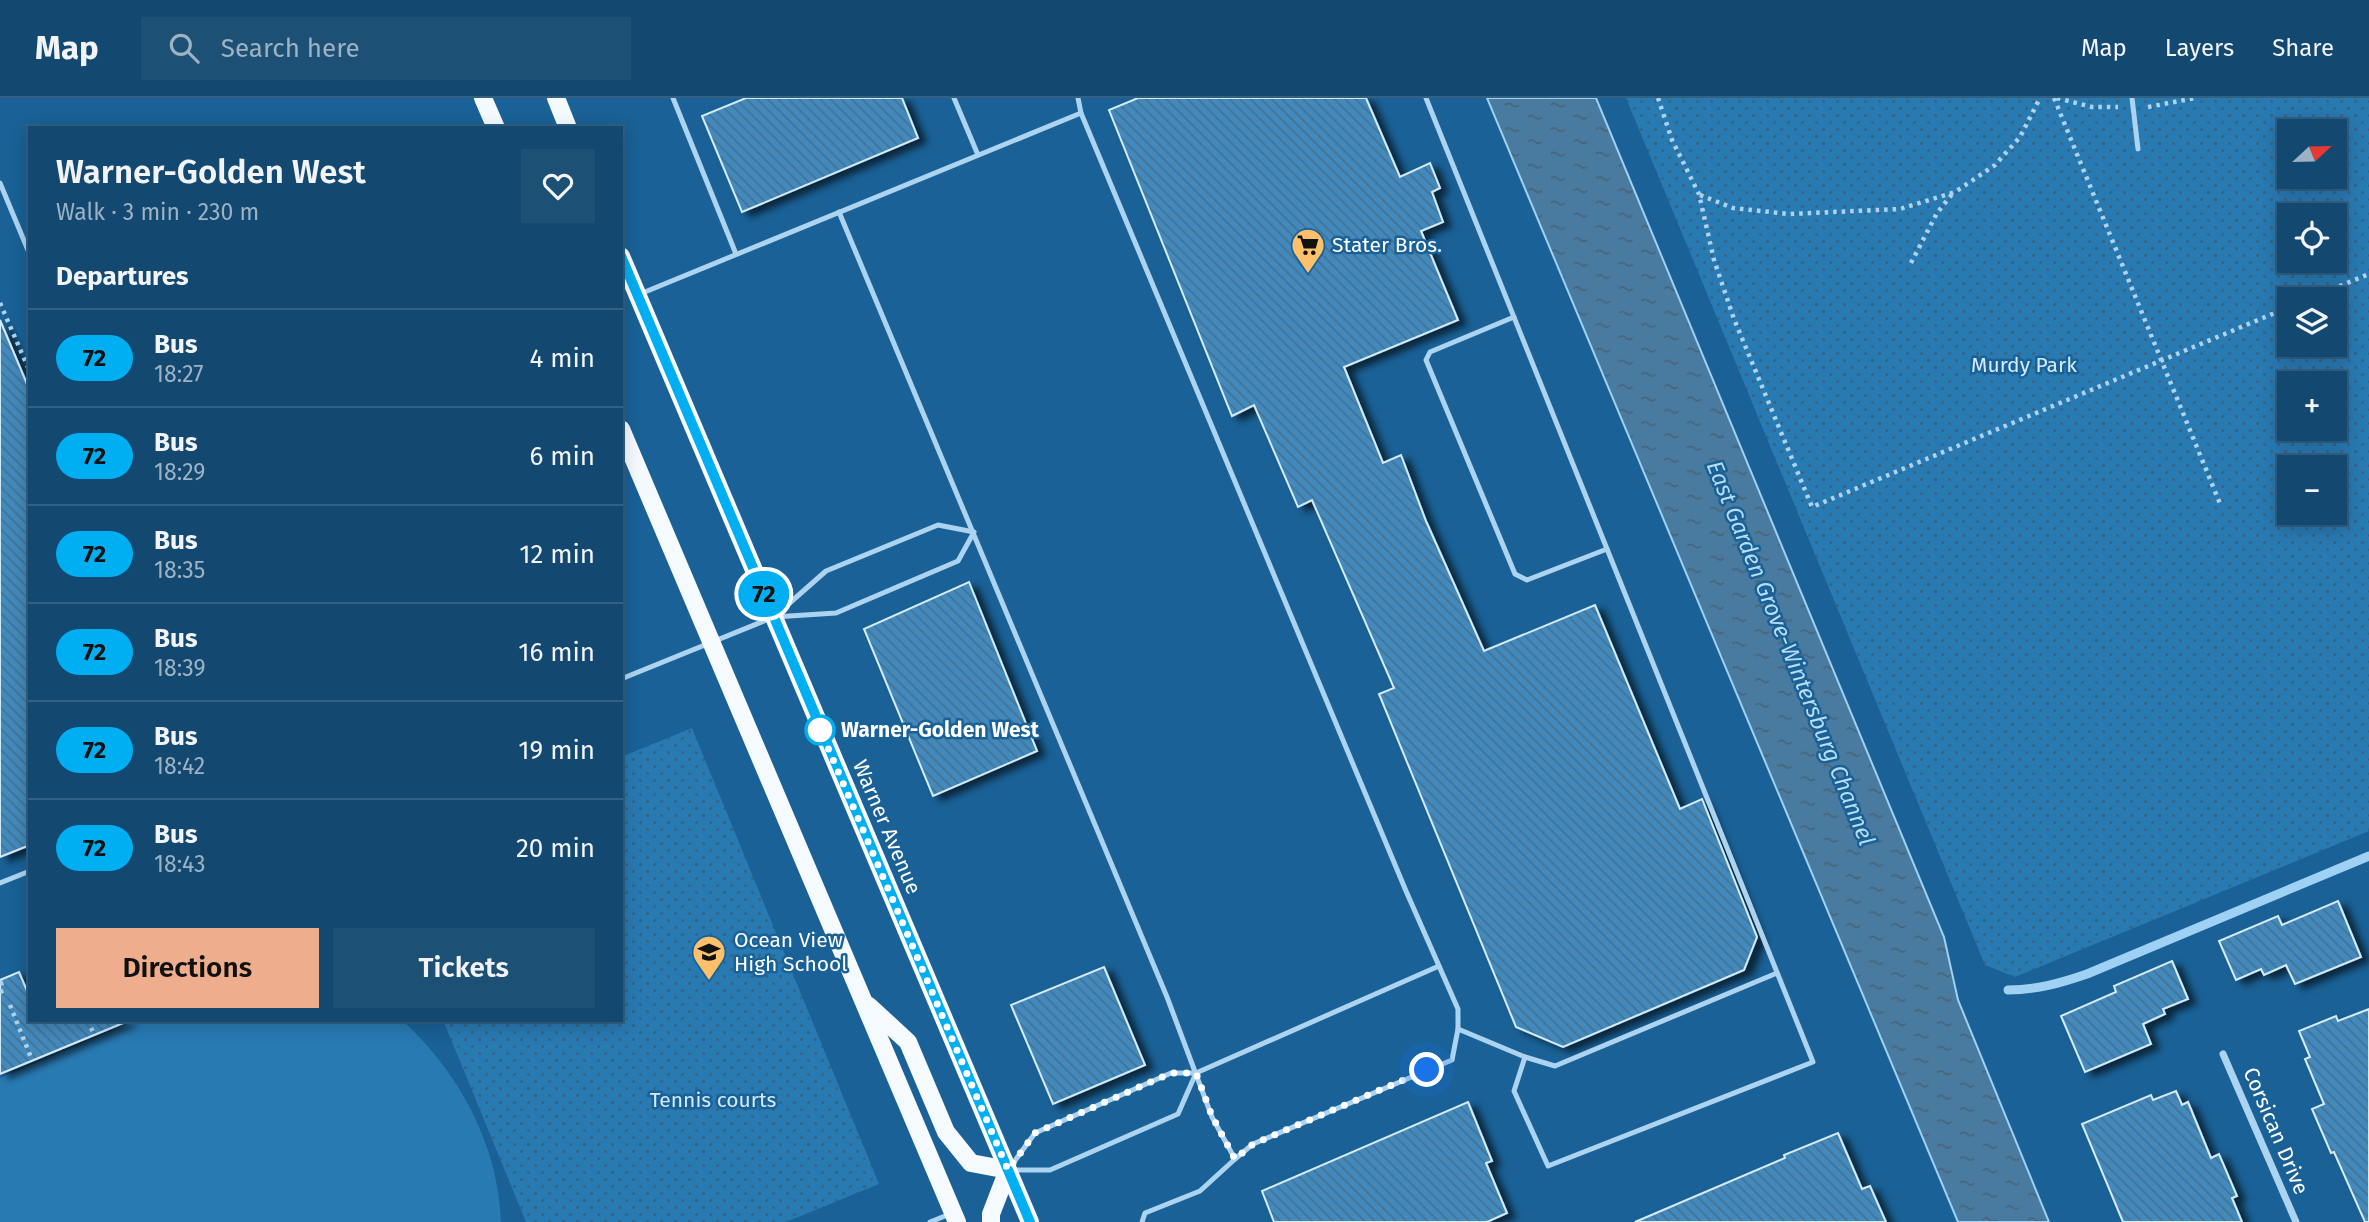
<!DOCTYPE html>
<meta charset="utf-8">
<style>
:root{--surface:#134970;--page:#1c5075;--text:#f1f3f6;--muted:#9db2c3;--line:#326183;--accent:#eead8d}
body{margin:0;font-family:"Fira Sans",sans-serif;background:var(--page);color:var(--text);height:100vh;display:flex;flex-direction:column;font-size:26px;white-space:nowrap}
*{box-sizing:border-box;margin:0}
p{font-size:23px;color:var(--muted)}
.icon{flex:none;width:38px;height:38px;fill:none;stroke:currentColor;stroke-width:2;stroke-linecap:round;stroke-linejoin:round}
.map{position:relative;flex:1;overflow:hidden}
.details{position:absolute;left:28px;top:28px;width:595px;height:896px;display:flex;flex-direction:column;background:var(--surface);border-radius:0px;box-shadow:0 4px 18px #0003,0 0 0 2px var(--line)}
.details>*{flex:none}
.badge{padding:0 14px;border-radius:23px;font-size:24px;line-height:46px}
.needle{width:46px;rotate:68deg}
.buttons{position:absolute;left:2277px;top:21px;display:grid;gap:14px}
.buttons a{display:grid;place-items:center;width:70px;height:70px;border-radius:0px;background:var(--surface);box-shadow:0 4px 18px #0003,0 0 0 2px var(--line);font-size:35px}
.you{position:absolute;width:35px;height:35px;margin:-18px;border:5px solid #fff;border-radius:50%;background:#1a73e8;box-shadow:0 0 0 10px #1a73e833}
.map>.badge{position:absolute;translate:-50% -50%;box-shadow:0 0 0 4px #fff}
h2{padding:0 28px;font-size:26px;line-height:63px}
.round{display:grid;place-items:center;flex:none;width:74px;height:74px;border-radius:0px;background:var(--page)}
.head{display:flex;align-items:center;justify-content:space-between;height:119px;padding:0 28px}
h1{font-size:33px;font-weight:600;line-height:52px}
.cta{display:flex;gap:14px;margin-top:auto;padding:14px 28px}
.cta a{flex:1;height:80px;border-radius:0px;background:var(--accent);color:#111;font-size:28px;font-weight:600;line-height:80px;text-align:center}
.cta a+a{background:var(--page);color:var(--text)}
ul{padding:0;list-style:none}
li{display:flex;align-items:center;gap:21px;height:98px;padding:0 28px;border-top:2px solid var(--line)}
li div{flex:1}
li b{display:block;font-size:26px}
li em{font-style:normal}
li .badge{min-width:77px;font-weight:700;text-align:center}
header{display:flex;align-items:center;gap:42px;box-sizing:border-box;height:98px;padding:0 35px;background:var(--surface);border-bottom:2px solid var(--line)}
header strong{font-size:33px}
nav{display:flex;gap:38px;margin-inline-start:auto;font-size:24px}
.search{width:490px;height:63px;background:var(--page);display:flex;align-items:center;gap:18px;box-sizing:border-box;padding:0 24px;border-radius:0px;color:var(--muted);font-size:26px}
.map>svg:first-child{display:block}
.green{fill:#287ab3}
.park{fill:url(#park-dots);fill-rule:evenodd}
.water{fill:url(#water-ripples);stroke:#9ed1f3;stroke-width:2}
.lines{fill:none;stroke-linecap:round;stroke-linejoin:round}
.stream{stroke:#9ed1f3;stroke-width:9}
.building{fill:url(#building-back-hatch);stroke:#d3ebfb;stroke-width:2;filter:url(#shadow)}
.path{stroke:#acd4f1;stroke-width:4.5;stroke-dasharray:3.5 5;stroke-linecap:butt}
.lane{stroke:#acd4f1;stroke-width:5}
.street{stroke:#acd4f1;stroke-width:7}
.primary{stroke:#f5faff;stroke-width:18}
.line-casing{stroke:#fff;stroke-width:16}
.line{stroke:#00aff2;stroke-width:10}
.walk{stroke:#fff;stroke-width:7;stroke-dasharray:0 12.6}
.stop-dot{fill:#fff;stroke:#00aff2;stroke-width:3.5}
.labels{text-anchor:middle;stroke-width:5;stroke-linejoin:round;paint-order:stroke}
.poi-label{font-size:21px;fill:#fff;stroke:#196196;text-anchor:start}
.park-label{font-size:21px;fill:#d3ebfb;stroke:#196196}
.stop-label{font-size:21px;font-weight:bold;fill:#fff;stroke:#196196;text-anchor:start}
.street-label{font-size:21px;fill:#fff;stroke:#196196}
.water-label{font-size:23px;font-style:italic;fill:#b8ddf7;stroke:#196196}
</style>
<header>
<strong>Map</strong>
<div class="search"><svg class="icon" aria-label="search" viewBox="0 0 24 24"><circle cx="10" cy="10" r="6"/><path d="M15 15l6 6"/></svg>Search here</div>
<nav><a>Map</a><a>Layers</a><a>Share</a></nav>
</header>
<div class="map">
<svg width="2369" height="1124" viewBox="0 0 2369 1124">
<defs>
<pattern id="park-dots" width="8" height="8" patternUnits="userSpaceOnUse" patternTransform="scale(1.75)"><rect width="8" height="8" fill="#287ab3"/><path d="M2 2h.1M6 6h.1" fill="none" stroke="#3a6380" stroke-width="1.8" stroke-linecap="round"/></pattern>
<pattern id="water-ripples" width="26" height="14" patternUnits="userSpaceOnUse" patternTransform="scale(1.75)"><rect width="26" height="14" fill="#497ba1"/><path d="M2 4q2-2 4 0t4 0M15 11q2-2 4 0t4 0" fill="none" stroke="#4a6476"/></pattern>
<pattern id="building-back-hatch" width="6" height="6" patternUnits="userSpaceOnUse" patternTransform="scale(1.75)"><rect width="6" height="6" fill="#428abe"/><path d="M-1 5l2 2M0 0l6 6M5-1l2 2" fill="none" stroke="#467190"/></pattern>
<filter id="shadow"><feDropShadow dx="8" dy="4.5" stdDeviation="3.5" flood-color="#0009"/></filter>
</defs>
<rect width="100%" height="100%" fill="#196196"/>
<path class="green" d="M138,922H402C459,974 498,1046 501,1124H0V980Z"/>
<g class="park">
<path d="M1626,0H2369V733L2015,879L1985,867ZM2289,33H2334V79H2289ZM2289,117H2334V163H2289ZM2289,201H2334V247H2289ZM2289,285H2334V331H2289ZM2289,369H2334V415H2289Z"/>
<path d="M692,630L879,1086L786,1124H526L443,922H621V659Z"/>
</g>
<path class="water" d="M1487,0H1596L1944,839L1958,902L2049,1124H1958Z"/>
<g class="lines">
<path class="stream" d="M2008,892C2036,892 2061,885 2087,876L2369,758"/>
</g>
<g class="building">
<path d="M746,0H902L918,40L742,114L702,18Z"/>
<path d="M1138,0H1366L1400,79L1430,65L1440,90L1432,94L1443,124L1421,133L1458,222L1344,269L1383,365L1401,357L1426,423L1484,553L1595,507L1680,711L1702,701L1757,839L1744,872L1563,949L1516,929L1379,596L1394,590L1312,402L1298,409L1254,307L1232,318L1109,12Z"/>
<path d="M0,222L30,293V747L0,759Z"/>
<path d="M969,484L1037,653L933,698L864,531Z"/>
<path d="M2338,803L2361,859L2295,886L2286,867L2264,877L2261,871L2236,882L2219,843L2278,818L2282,827Z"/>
<path d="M2172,863L2188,901L2163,911L2165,916L2143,926L2151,946L2085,974L2061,918L2116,894L2114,888Z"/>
<path d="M1104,869L1145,967L1053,1006L1011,907Z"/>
<path d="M19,874L30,900V922L128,923L0,976V882Z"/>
<path d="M2369,911V1124H2365L2334,1054L2331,1055L2312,1011L2324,1006L2305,961L2310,959L2299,933L2336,918L2338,923Z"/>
<path d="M2176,993L2182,1007L2188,1004L2211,1060L2219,1056L2237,1098L2232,1100L2242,1124H2123L2082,1026L2151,997L2153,1002Z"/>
<path d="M1468,1004L1492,1063L1486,1065L1507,1115L1487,1124H1274L1262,1093Z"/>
<path d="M1838,1035L1862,1091L1870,1088L1886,1124H1635L1785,1060L1784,1057Z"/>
</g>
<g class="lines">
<g class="path">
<path d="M1658,0L1672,42L1699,96L1714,162L1734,221L1812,409L2289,209"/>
<path d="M2054,0L2221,408"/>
<path d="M2057,0L2092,9H2118"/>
<path d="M2148,9L2195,0"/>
<path d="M1700,97L1733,110L1789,116L1900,111L1955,94L1995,67L2020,39L2040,0"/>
<path d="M1911,165L1937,115L1953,95"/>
<path d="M2308,201L2369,176"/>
<path d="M0,205L30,274"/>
<path d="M0,886L5,884"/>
<path d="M0,894L7,891"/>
<path d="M10,907L32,962"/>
<path d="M88,922L94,937"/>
</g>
<g class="lane">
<path d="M673,0L736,156"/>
<path d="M954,0L978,57"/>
<path d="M1078,0L1081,15L1406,793L1458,911V931L1525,959L1514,993L1548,1068L1813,964L1426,0"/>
<path d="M2132,0L2138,51"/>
<path d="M0,85L30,157"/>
<path d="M839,114L1167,899L1212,1019L1235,1061L1253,1046L1452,962L1458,931"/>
<path d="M640,196L1081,15"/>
<path d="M1514,219L1430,254L1426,262L1515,476L1527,482L1607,451"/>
<path d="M621,581L774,519L836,515L958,463L974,434L938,427L826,473L776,517"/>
<path d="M0,785L30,773"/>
<path d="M1525,959L1555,968L1777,875"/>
<path d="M1011,1068L1035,1035L1171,975H1196L1439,868"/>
<path d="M1013,1072H1050L1178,1016L1196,975"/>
<path d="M930,1124L950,1116"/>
<path d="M1142,1124L1145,1115L1200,1093L1235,1061"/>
</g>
<path class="street" d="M2223,956L2296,1124"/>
<g class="primary">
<path d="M483,0L496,30"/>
<path d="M556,0L568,30"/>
<path d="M621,158L1030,1124"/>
<path d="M621,331L957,1124"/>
<path d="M869,908L908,944L946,1034L971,1065L1008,1072L991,1116V1124"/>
</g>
</g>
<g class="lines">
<defs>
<path id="line" d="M621,158L1030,1124"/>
</defs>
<use href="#line" class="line-casing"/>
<use href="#line" class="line"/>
<path class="walk" d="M820,632L817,624L1008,1072L1035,1035L1171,975H1196L1212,1018L1235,1061L1253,1046L1427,972"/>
</g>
<defs>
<symbol id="supermarket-pin" viewBox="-11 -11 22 30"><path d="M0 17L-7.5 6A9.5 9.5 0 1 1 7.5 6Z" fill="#ffc06b" stroke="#196196"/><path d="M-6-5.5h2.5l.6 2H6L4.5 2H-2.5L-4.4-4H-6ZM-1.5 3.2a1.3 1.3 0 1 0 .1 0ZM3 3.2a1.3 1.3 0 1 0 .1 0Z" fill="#111"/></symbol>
<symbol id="school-pin" viewBox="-11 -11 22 30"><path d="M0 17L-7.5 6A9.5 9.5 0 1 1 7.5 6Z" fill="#ffc06b" stroke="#196196"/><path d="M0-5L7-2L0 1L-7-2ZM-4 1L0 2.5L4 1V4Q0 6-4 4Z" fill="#111"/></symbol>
</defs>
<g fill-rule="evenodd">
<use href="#supermarket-pin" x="1289" y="128" width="38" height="52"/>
<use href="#school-pin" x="690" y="835" width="38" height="52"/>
</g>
<circle class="stop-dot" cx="820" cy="632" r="14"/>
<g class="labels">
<g class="poi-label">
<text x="1332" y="154">Stater Bros.</text>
<text x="734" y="849">Ocean View<tspan x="734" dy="24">High School</tspan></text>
</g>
<g class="park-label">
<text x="2024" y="274">Murdy Park</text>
<text x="713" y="1009">Tennis courts</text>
</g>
<g class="stop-label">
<text x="841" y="639">Warner-Golden West</text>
</g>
<g class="street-label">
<text transform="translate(887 729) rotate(67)" y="7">Warner Avenue</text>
<text transform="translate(2276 1033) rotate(67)" y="7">Corsican Drive</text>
</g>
<g class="water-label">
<text transform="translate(1791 555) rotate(68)" y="8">East Garden Grove-Wintersburg Channel</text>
</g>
</g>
</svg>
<div class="buttons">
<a><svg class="needle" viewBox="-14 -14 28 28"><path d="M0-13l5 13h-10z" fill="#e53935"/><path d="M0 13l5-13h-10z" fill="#9db2c3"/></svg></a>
<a><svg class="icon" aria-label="locate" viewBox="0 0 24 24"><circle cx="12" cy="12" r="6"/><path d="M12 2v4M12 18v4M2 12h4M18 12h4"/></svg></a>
<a><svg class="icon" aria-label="layers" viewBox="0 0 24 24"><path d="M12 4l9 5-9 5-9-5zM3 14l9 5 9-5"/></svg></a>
<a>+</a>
<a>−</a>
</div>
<div class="you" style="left:1427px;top:972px"></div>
<b class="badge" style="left:764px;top:496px;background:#00aff2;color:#111">72</b>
<section class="details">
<div class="head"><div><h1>Warner-Golden West</h1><p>Walk · 3 min · 230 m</p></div><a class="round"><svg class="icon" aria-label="heart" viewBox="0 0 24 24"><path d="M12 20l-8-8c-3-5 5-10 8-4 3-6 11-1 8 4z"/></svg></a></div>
<h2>Departures</h2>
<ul>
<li><span class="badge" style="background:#00aff2;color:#111">72</span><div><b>Bus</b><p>18:27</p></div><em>4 min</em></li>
<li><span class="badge" style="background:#00aff2;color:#111">72</span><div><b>Bus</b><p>18:29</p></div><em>6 min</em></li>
<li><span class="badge" style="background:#00aff2;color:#111">72</span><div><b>Bus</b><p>18:35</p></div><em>12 min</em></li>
<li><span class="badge" style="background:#00aff2;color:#111">72</span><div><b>Bus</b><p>18:39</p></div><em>16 min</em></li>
<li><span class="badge" style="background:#00aff2;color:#111">72</span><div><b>Bus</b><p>18:42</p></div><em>19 min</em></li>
<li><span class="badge" style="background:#00aff2;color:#111">72</span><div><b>Bus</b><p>18:43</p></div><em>20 min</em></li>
</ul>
<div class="cta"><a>Directions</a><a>Tickets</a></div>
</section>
</div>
